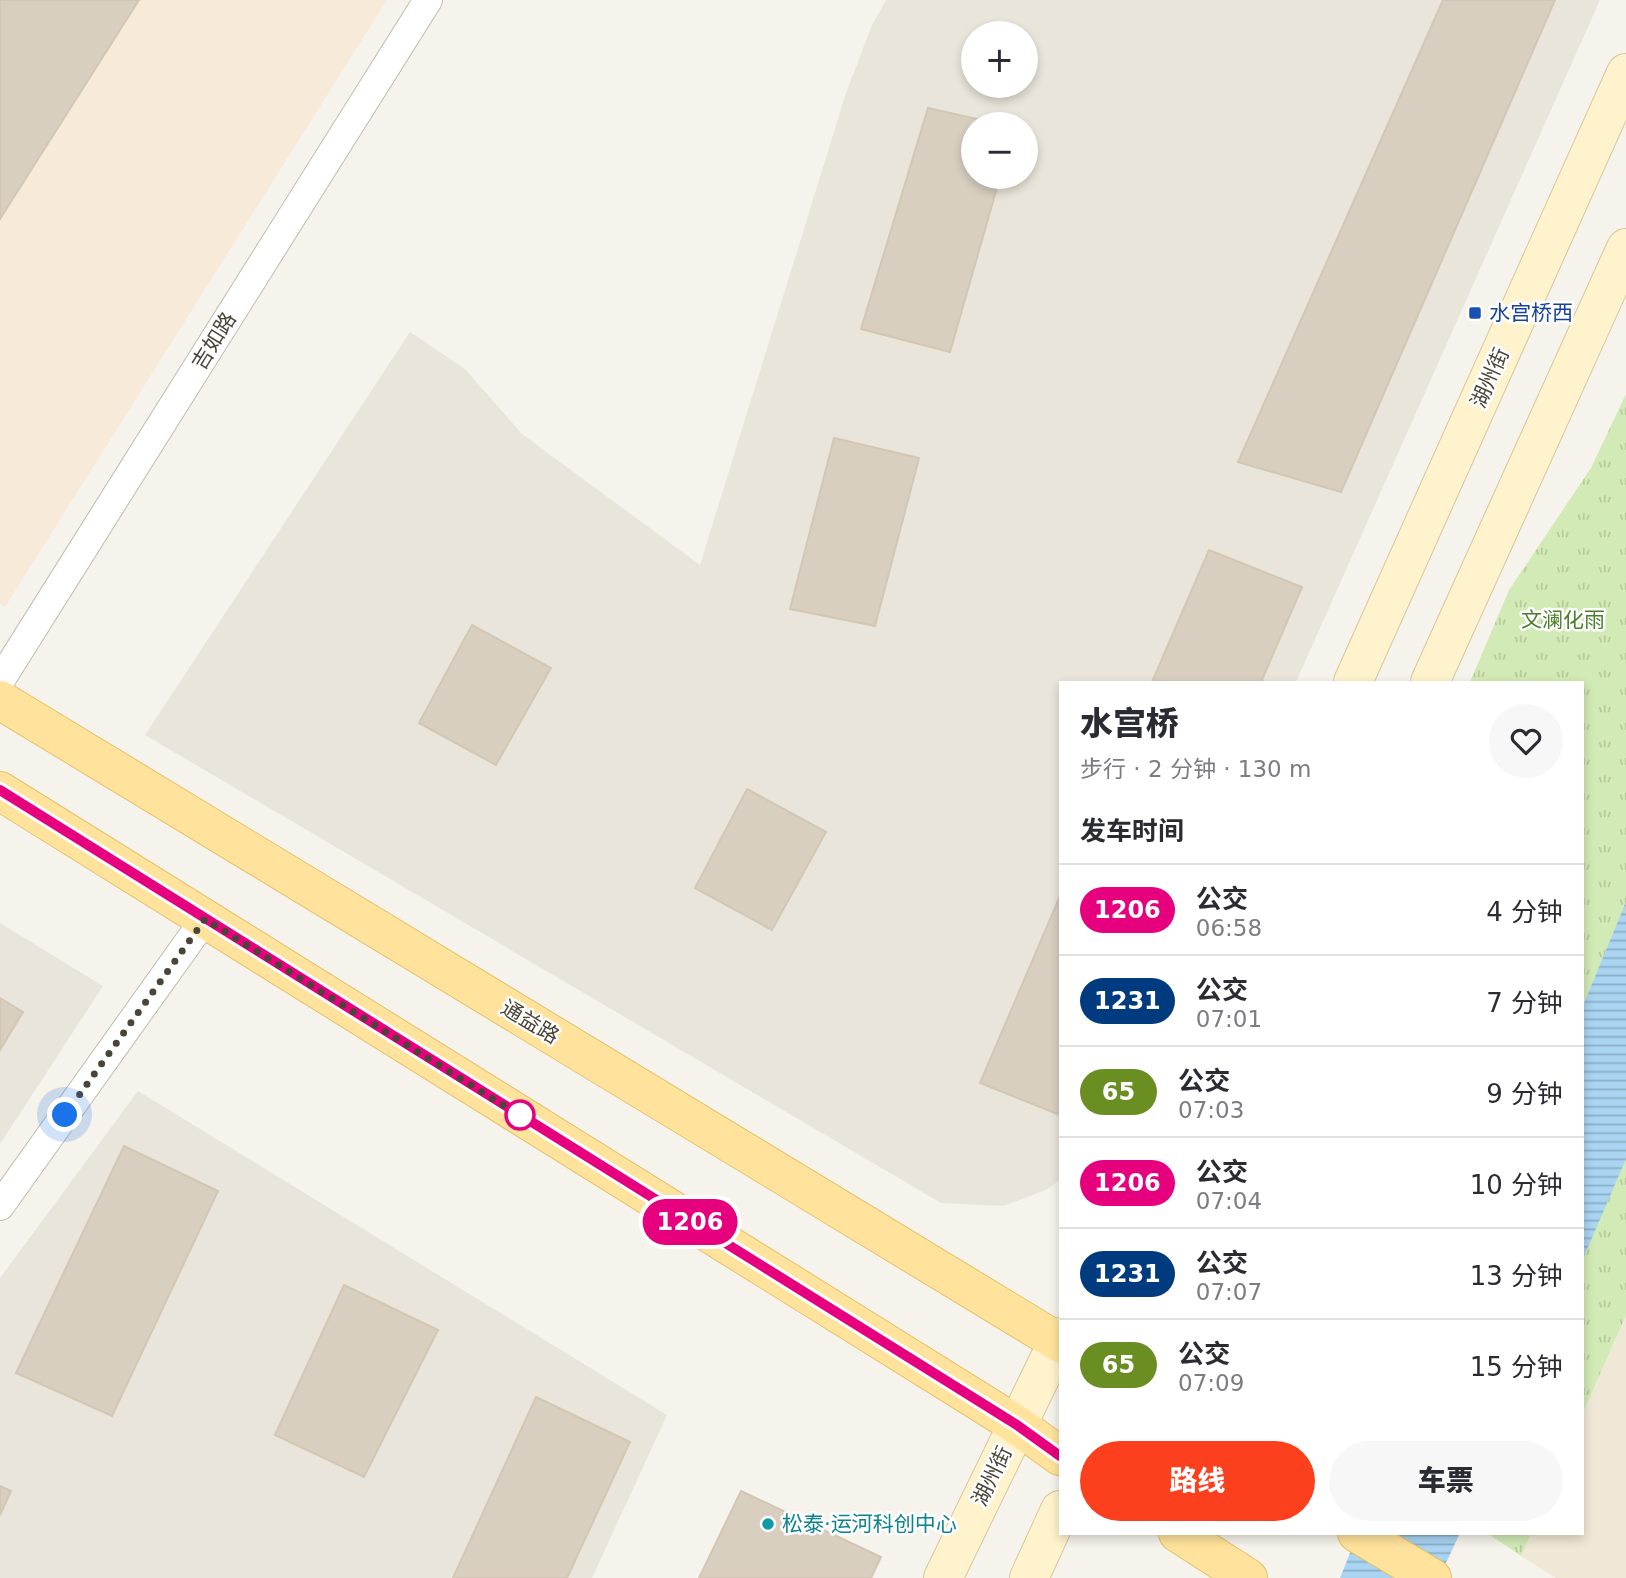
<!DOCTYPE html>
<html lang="zh">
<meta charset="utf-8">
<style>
:root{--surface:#fff;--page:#f7f7f7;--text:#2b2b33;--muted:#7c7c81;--line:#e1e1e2;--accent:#fc3f1d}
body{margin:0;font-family:"DejaVu Sans","Noto Sans SC",sans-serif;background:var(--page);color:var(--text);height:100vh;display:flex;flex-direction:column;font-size:26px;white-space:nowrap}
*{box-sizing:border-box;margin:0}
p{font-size:23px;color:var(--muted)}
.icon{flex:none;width:38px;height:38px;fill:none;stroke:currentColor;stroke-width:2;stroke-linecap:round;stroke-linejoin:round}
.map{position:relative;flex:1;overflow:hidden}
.panel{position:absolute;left:1059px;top:681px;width:525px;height:854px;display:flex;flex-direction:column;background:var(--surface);border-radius:0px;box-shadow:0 4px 10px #0003}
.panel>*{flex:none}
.badge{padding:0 14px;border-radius:23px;font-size:24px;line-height:46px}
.tools{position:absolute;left:961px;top:21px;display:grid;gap:14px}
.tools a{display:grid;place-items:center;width:77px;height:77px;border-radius:50%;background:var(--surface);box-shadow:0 4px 10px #0003;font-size:35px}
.you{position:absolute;width:35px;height:35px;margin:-18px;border:5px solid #fff;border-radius:50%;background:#1a73e8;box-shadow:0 0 0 10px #1a73e833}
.map>.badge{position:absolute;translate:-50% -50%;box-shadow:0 0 0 4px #fff}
h2{padding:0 21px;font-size:26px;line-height:63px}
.round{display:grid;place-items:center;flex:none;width:74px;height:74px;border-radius:37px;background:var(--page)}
.headline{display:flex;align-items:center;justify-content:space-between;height:119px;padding:0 21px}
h1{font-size:33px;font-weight:800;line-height:52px}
.cta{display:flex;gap:14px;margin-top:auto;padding:14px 21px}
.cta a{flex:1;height:80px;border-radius:42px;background:var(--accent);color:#fff;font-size:28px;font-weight:800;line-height:80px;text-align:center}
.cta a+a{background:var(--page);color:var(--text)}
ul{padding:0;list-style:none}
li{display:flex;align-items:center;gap:21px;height:91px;padding:0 21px;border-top:2px solid var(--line)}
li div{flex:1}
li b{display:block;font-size:26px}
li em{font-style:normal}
li .badge{min-width:77px;font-weight:700;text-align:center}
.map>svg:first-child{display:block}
.residential{fill:#eae5da;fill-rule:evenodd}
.commercial{fill:#f7ead8}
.education{fill:#efe8d6}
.grass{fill:url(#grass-tufts)}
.water{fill:url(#water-rules)}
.building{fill:#d8cfc1;stroke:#d3c7b4;stroke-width:2}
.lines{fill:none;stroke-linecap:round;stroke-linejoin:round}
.minor-casing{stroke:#c2bbae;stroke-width:30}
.secondary-casing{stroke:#d6c79b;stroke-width:40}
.primary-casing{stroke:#e6c16a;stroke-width:40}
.minor{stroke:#fff;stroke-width:28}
.secondary{stroke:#fff3cd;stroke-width:38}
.primary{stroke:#ffe39c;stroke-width:38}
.line-casing{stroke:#fff;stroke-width:16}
.line{stroke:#e6007e;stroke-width:10}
.walk{stroke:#4b4439;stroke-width:7;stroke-dasharray:0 12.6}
.transit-dot{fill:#1a4fb4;stroke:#fff;stroke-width:2.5}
.stop-dot{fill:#fff;stroke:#e6007e;stroke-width:3.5}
.culture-dot{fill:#0f9aa8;stroke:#fff;stroke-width:2.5}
.labels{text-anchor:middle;stroke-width:5;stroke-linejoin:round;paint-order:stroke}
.transit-label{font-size:21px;fill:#164399;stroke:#fff;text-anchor:start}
.street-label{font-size:21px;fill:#4b4439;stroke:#fff}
.park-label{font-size:21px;fill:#4a7f2a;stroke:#fff}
.culture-label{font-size:21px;fill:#0d838f;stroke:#fff;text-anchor:start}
</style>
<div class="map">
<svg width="1626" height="1578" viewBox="0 0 1626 1578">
<defs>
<pattern id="grass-tufts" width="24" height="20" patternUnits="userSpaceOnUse" patternTransform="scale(1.75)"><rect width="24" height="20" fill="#d2eab5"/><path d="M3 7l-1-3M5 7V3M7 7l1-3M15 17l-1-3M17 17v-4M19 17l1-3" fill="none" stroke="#b6ca9c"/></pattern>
<pattern id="water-rules" width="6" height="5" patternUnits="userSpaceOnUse" patternTransform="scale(1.75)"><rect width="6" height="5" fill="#a9d4f2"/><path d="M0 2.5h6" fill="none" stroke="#8caec5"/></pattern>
</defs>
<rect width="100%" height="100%" fill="#f6f3ec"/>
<g class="residential">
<path d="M886,0H1600L1296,682H1060V1180L1046,1190L1003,1206L941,1203L145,735L410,332L465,369L522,434L700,565L846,93L872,25ZM973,33H1026V86H973ZM973,124H1026V177H973Z"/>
<path d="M0,923L103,986L0,1144Z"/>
<path d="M138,1091L667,1415L592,1578H0V1278Z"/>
</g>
<path class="commercial" d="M0,0H387L5,607L0,604Z"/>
<path class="education" d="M1626,1315V1578H1556L1521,1556L1531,1533H1582V1415Z"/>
<g class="grass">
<path d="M1626,394V1315L1582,1415V682H1470L1509,590L1591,468Z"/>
<path d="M1487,1533H1531L1521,1556Z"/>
</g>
<g class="water">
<path d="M1626,902V1159L1582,1261V1008Z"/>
<path d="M1358,1533H1460L1439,1578H1340Z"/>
</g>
<g class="building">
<path d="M0,0H139L0,219Z"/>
<path d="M1443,0H1555L1341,492L1238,462Z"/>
<path d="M928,108L999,124H973V177H1000L950,352L861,329Z"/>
<path d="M834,438L919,458L875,626L790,609Z"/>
<path d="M1209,550L1302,587L1261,682H1152Z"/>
<path d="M472,625L551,668L496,765L419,723Z"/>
<path d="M747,789L826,832L772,930L695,888Z"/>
<path d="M1060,896V1115L980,1083Z"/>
<path d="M0,998L23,1012L0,1050Z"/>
<path d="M124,1146L218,1191L112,1416L16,1373Z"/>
<path d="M344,1285L438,1330L364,1477L275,1435Z"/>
<path d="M536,1397L630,1442L567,1578H453Z"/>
<path d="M0,1486L11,1491L0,1515Z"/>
<path d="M741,1491L881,1557L871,1578H699Z"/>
</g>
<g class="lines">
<defs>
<g id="minor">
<path d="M0,681L428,0"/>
<path d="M0,1206L205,919"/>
</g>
<g id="secondary">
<path d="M1353,682L1626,73"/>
<path d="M1430,682L1626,248"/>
<path d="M943,1578L1060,1337"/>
<path d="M1029,1578L1060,1510"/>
</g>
<g id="primary">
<path d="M0,700L1060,1343"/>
<path d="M0,791L1017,1425L1060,1456"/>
<path d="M1178,1533L1248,1578"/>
<path d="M1357,1533L1432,1578"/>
</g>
</defs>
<use href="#minor" class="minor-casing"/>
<use href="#secondary" class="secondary-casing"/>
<use href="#primary" class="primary-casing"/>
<use href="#minor" class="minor"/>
<use href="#secondary" class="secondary"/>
<use href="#primary" class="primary"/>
</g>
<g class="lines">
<defs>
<path id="line" d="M0,790L1017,1425L1060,1456"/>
</defs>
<use href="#line" class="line-casing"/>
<use href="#line" class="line"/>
<path class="walk" d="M65,1115L205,919L530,1122L520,1115"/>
</g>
<rect class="transit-dot" x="1468" y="306" width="14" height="14" rx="3.5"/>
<circle class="stop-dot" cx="520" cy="1115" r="14"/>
<circle class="culture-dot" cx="768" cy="1524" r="7"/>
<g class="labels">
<g class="transit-label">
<text x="1489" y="320">水宫桥西</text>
</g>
<g class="street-label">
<text transform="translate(214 341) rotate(-58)" y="7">吉如路</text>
<text transform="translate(1490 378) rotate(-66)" y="7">湖州街</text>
<text transform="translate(530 1022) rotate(31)" y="7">通益路</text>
<text transform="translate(992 1476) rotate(-64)" y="7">湖州街</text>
</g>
<g class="park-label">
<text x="1563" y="627">文澜化雨</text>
</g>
<g class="culture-label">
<text x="782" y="1531">松泰·运河科创中心</text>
</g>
</g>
</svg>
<div class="tools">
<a>+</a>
<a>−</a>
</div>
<div class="you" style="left:65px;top:1115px"></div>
<b class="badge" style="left:690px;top:1222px;background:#e6007e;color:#fff">1206</b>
<section class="panel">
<div class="headline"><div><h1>水宫桥</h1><p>步行 · 2 分钟 · 130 m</p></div><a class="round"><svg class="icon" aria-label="heart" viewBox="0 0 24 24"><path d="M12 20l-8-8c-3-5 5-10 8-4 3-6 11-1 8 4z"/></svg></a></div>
<h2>发车时间</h2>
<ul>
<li><span class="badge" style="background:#e6007e;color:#fff">1206</span><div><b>公交</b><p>06:58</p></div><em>4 分钟</em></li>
<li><span class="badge" style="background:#003b80;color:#fff">1231</span><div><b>公交</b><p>07:01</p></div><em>7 分钟</em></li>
<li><span class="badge" style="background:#6b8e23;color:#fff">65</span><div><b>公交</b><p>07:03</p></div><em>9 分钟</em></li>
<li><span class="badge" style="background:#e6007e;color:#fff">1206</span><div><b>公交</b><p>07:04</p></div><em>10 分钟</em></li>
<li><span class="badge" style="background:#003b80;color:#fff">1231</span><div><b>公交</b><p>07:07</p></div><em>13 分钟</em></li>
<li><span class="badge" style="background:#6b8e23;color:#fff">65</span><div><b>公交</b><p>07:09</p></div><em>15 分钟</em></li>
</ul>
<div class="cta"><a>路线</a><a>车票</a></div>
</section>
</div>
